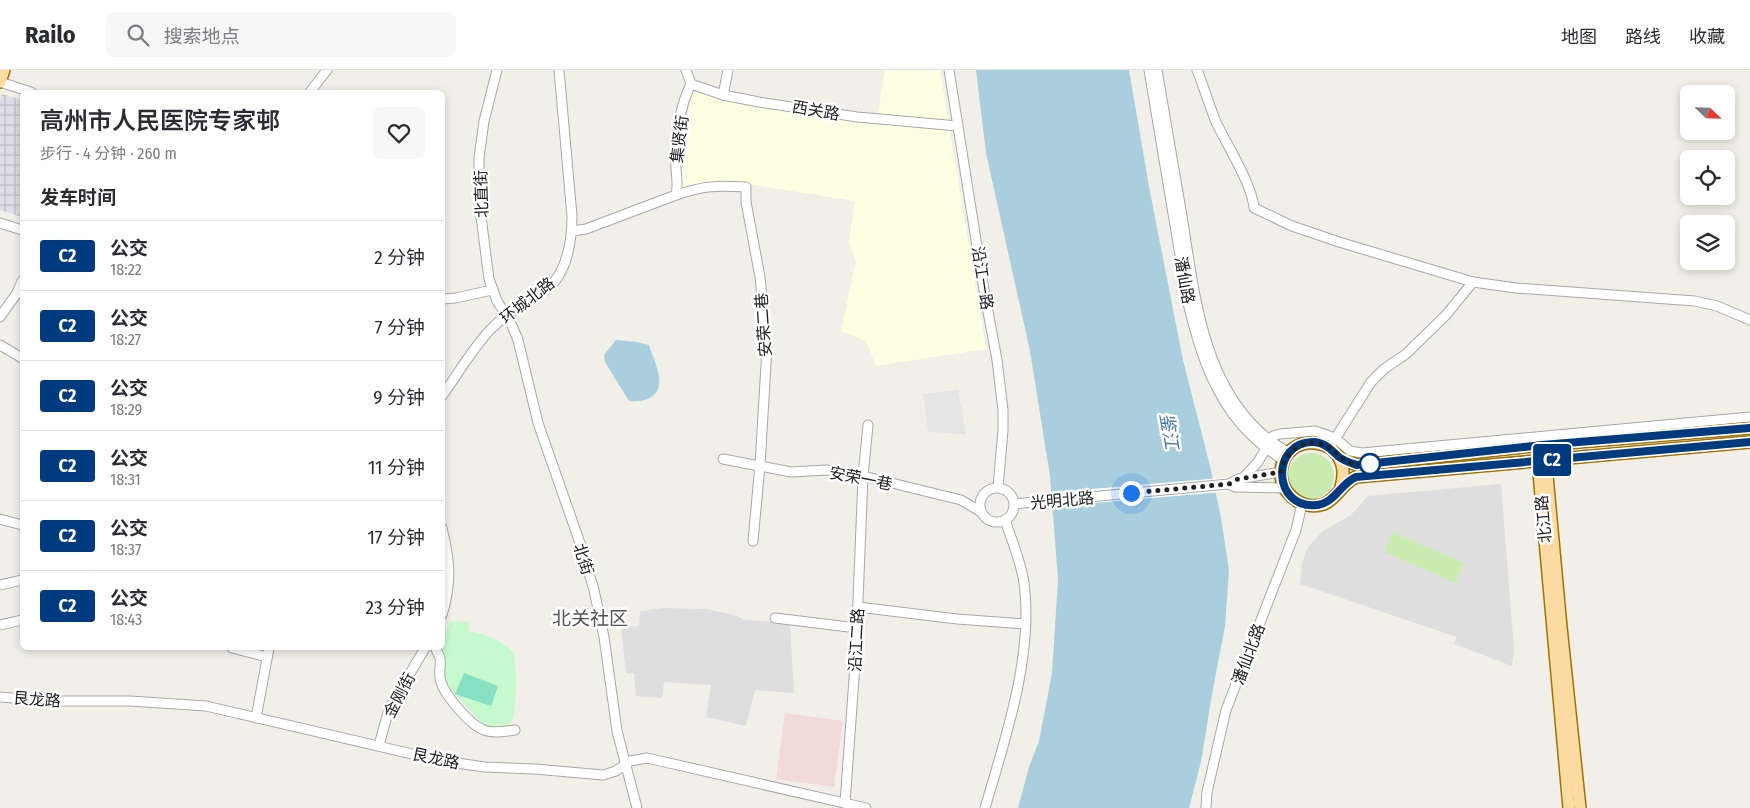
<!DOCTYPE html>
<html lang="zh">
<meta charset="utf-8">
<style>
:root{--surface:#fff;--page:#f7f7f7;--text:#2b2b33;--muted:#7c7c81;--line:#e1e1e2}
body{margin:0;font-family:"Fira Sans Condensed","Noto Sans SC",sans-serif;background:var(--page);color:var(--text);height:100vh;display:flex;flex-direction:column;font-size:19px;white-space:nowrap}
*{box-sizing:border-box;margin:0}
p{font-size:16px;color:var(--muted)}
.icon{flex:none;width:28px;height:28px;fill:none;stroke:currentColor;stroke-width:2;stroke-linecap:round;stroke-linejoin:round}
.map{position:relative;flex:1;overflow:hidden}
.panel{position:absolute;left:20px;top:20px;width:425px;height:560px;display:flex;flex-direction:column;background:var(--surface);border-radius:8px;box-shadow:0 2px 8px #0003}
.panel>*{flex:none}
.badge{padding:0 10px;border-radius:4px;font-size:18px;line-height:32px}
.needle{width:32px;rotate:113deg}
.buttons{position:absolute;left:1680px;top:15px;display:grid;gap:10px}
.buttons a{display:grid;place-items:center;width:55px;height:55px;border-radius:8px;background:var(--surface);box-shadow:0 2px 8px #0003;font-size:25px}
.you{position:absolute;width:25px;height:25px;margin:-12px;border:4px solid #fff;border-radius:50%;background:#1a73e8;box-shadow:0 0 0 8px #1a73e833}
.map>.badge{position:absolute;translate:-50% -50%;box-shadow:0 0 0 2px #fff}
h2{padding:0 20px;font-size:19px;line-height:45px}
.round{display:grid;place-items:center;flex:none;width:52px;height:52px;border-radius:8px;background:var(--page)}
.summary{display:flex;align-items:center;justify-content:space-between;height:85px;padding:0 20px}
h1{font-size:24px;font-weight:600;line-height:38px}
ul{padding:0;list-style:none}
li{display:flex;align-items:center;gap:15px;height:70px;padding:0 20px;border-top:1px solid var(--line)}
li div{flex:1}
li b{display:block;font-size:19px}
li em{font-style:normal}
li .badge{min-width:55px;font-weight:700;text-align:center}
header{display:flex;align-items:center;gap:30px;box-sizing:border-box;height:70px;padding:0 25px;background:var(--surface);border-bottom:1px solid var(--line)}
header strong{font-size:24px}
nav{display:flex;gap:28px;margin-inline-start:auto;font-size:18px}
.search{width:350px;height:45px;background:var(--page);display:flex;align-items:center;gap:12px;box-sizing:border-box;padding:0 18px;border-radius:8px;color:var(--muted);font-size:19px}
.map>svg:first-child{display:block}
.residential{fill:#dfdede}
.commercial{fill:#f2dad8}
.education{fill:#fdffe3}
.grass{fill:#c9ebaf}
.park{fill:#c6face}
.pitch{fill:#86e0c3}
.parking{fill:#e5e5e5}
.plaza{fill:url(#plaza-grid)}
.water{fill:#a9cfdf}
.pier{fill:#fff}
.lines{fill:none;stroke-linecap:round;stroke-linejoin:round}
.minor-casing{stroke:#a8a8a8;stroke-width:11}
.major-casing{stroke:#9e7300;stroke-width:14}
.minor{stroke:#fff;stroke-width:9}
.major{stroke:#fcdba2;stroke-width:11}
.line-casing{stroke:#fff;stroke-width:11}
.line{stroke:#003b80;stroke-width:8}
.walk{stroke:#212121;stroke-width:5;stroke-dasharray:0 9}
.stop-dot{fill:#fff;stroke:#003b80;stroke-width:2.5}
.labels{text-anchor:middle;stroke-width:5;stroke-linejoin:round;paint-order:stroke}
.street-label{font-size:16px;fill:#212121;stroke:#fff}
.water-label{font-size:18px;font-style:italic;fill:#4974aa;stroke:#fff}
.quarter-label{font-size:19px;fill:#545454;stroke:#fff}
</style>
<header>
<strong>Railo</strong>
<div class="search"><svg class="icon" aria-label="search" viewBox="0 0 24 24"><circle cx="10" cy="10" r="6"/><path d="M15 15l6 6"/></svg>搜索地点</div>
<nav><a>地图</a><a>路线</a><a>收藏</a></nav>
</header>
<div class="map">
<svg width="1750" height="738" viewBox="0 0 1750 738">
<defs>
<pattern id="plaza-grid" width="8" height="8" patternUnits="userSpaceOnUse" patternTransform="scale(1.25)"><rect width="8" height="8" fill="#dddce7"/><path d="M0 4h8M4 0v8" fill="none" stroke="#bdbcc6"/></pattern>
</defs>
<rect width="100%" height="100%" fill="#f1efe8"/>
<g class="residential">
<path d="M1501,414L1514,580L1512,596L1454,574L1457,567L1300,514L1302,498L1301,496L1308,477L1323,461L1351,445L1368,426Z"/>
<path d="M664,538L706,539L734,545L745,550L790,553L794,623L755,620L746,656L706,647L711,615L664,612L662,628L636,626L634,603H626L621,558L639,556L640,541Z"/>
</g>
<path class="commercial" d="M785,643L843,651L834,717L776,709Z"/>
<path class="education" d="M885,0H940L986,279L876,296L866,271L841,261L856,191L849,173L855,131L748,114L703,112L692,118H680L683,76L692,22L876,55Z"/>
<g class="grass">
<circle cx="1311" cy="406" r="23"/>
<path d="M1392,462L1464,493L1455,513L1384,482Z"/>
</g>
<path class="park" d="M452,551L469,552V562C481,562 506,572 513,583C518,590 516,639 513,648C512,650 511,652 509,655L485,656L449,618L444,605L439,578H442L443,565L446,558L449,557V553Z"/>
<path class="pitch" d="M464,603L498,616L491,636L455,624Z"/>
<path class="parking" d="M958,320L966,364L928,362L923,324Z"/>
<path class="plaza" d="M2,24L22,30V147L0,140V30Z"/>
<g class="water">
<path d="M976,0H1129L1150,122L1183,290L1211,400L1221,448L1229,500L1225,556L1212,624L1201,692L1189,738H1018L1029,697L1039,671L1052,603L1058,510L1050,406L1030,281L986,83Z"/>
<path d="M616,270L637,272L649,275C651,283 655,290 657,298C665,322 652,333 629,331L605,292L604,285Z"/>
</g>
<path class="pier" d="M1232,407L1233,421L1035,438L1034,424Z"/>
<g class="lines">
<defs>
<g id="minor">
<path d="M497,0L484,51L479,88V131L489,209L497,231L510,251L518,270L538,353L581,476L594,520L604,567L617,661L637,738"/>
<path d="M686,0L691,14L723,25L759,32L857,47L958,56"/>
<path d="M949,0L984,220L997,290L1003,340V360L998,417"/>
<path d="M1149,0L1188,233C1200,284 1217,337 1259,372C1267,379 1276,385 1284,391"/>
<path d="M1157,0C1165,49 1174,97 1182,146C1196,233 1204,335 1289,383"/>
<path d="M1197,0C1204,17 1209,35 1216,52C1227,75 1252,114 1254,138L1292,156L1339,172L1473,212L1516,218L1695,231L1717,236L1750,250"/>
<path d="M0,12L31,22"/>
<path d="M310,22L327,0"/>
<path d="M723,25L728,0"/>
<path d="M676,125C703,116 717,115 746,117V132L760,207L767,278L760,395L753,471"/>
<path d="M0,153L22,160"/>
<path d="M572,161L586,159L676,125C679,114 675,101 676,90C676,65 680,36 691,14"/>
<path d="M442,229L456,228L492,220"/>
<path d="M0,247L17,223L22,211"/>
<path d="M0,275L22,288"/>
<path d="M442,326C458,304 472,279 490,260C506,243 527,233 546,220C567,204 572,171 572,146L559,0"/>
<path d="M1333,372L1371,312L1384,299L1406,284L1446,245L1473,212"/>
<path d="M723,389L791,402L827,400L851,403L961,430L981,442"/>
<path d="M1243,408L1258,392L1273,366L1280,364L1315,361L1335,368L1350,381L1362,383L1750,347"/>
<path d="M1229,414L1235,417L1284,418"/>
<circle cx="997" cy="435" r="17"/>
<path d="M1014,434L1229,414L1238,409L1281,402"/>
<path d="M0,449L22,455"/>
<path d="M442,458C450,490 452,513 442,545"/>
<path d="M0,515L22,510"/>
<path d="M858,537L957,549L1026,554"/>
<path d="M775,548L857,558"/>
<path d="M0,555L22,550"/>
<path d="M232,578L267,587"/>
<path d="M436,578C436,582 439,584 440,588C441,594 439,601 440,608C442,623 470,655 484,660C493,664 506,661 515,660"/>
<path d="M0,627L47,631H130L206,636L442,691L485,697L535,699L603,705L616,701L630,691L647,688L866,738"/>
<path d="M256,648L269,578"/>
<path d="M379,675L389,639L425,578"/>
<path d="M845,733L856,581L863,406L868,355"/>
<path d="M985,738C1005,670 1034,584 1024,513C1021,492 1012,471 1005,450"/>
<path d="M1206,738L1207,722L1226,640L1296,460L1302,434"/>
</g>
<g id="major">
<path d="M0,12L4,0"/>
<path d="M1545,384L1561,557L1580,738"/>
<path d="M1539,386L1538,392L1569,738"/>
<path d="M1339,387L1357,395L1370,394L1542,375L1750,358"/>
<path d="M1341,417C1356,364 1282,358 1281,403C1281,412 1285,421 1292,427C1300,435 1313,438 1324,434C1338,428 1342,413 1356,407L1750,372"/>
</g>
</defs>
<use href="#minor" class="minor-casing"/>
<use href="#major" class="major-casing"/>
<use href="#minor" class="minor"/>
<use href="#major" class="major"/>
</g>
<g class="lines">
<defs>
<path id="line" d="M1750,358L1542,375L1357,395C1351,393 1344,391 1339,387C1331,380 1326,373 1314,372C1270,371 1272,440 1317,435C1335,433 1340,414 1356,407L1750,372"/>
</defs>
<use href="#line" class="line-casing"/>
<use href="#line" class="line"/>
<path class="walk" d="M1131,423L1229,414L1238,409L1281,402C1285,380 1307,365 1328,377C1337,382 1340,389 1351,393C1357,395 1363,394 1370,394"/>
</g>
<circle class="stop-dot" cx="1370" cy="394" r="10"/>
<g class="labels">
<g class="street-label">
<text transform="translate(816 40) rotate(10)" y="6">西关路</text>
<text transform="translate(679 69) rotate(-83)" y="6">集贤街</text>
<text transform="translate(481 124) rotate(-92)" y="6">北直街</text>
<text transform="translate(983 208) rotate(81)" y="6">沿江一路</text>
<text transform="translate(1185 210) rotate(80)" y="6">潘仙路</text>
<text transform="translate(527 230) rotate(-38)" y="6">环城北路</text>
<text transform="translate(763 255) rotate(-94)" y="6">安荣二巷</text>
<text transform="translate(861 408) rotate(11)" y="6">安荣一巷</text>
<text transform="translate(1062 430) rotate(-5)" y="6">光明北路</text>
<text transform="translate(1543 449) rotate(-95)" y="6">北江路</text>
<text transform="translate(584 489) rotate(73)" y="6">北街</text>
<text transform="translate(856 570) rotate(-87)" y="6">沿江二路</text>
<text transform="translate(1248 584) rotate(-69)" y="6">潘仙北路</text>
<text transform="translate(399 625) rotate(-62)" y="6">金刚街</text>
<text transform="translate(37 629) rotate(4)" y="6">艮龙路</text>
<text transform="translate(436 688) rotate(12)" y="6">艮龙路</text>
</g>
<g class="water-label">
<text transform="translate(1169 361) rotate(80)" y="6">鉴江</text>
</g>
<g class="quarter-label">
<text x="590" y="555">北关社区</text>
</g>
</g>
</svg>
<div class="buttons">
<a><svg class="needle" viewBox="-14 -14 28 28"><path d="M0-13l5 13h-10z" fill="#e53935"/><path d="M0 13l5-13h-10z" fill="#7c7c81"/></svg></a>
<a><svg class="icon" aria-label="locate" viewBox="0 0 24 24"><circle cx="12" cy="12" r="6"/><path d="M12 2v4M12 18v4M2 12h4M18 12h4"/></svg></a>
<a><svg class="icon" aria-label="layers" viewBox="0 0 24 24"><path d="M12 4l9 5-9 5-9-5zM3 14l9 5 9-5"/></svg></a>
</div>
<div class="you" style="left:1131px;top:423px"></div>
<b class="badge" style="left:1552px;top:390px;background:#003b80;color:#fff">C2</b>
<section class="panel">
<div class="summary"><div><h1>高州市人民医院专家邨</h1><p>步行 · 4 分钟 · 260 m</p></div><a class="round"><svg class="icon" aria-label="heart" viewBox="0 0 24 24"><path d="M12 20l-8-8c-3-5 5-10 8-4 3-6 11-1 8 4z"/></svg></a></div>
<h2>发车时间</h2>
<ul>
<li><span class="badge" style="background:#003b80;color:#fff">C2</span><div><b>公交</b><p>18:22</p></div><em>2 分钟</em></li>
<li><span class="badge" style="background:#003b80;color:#fff">C2</span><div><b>公交</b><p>18:27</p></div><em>7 分钟</em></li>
<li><span class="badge" style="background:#003b80;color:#fff">C2</span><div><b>公交</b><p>18:29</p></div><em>9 分钟</em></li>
<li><span class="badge" style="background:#003b80;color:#fff">C2</span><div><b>公交</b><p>18:31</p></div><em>11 分钟</em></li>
<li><span class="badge" style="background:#003b80;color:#fff">C2</span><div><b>公交</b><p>18:37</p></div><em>17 分钟</em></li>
<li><span class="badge" style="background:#003b80;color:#fff">C2</span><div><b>公交</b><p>18:43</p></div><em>23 分钟</em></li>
</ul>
</section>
</div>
